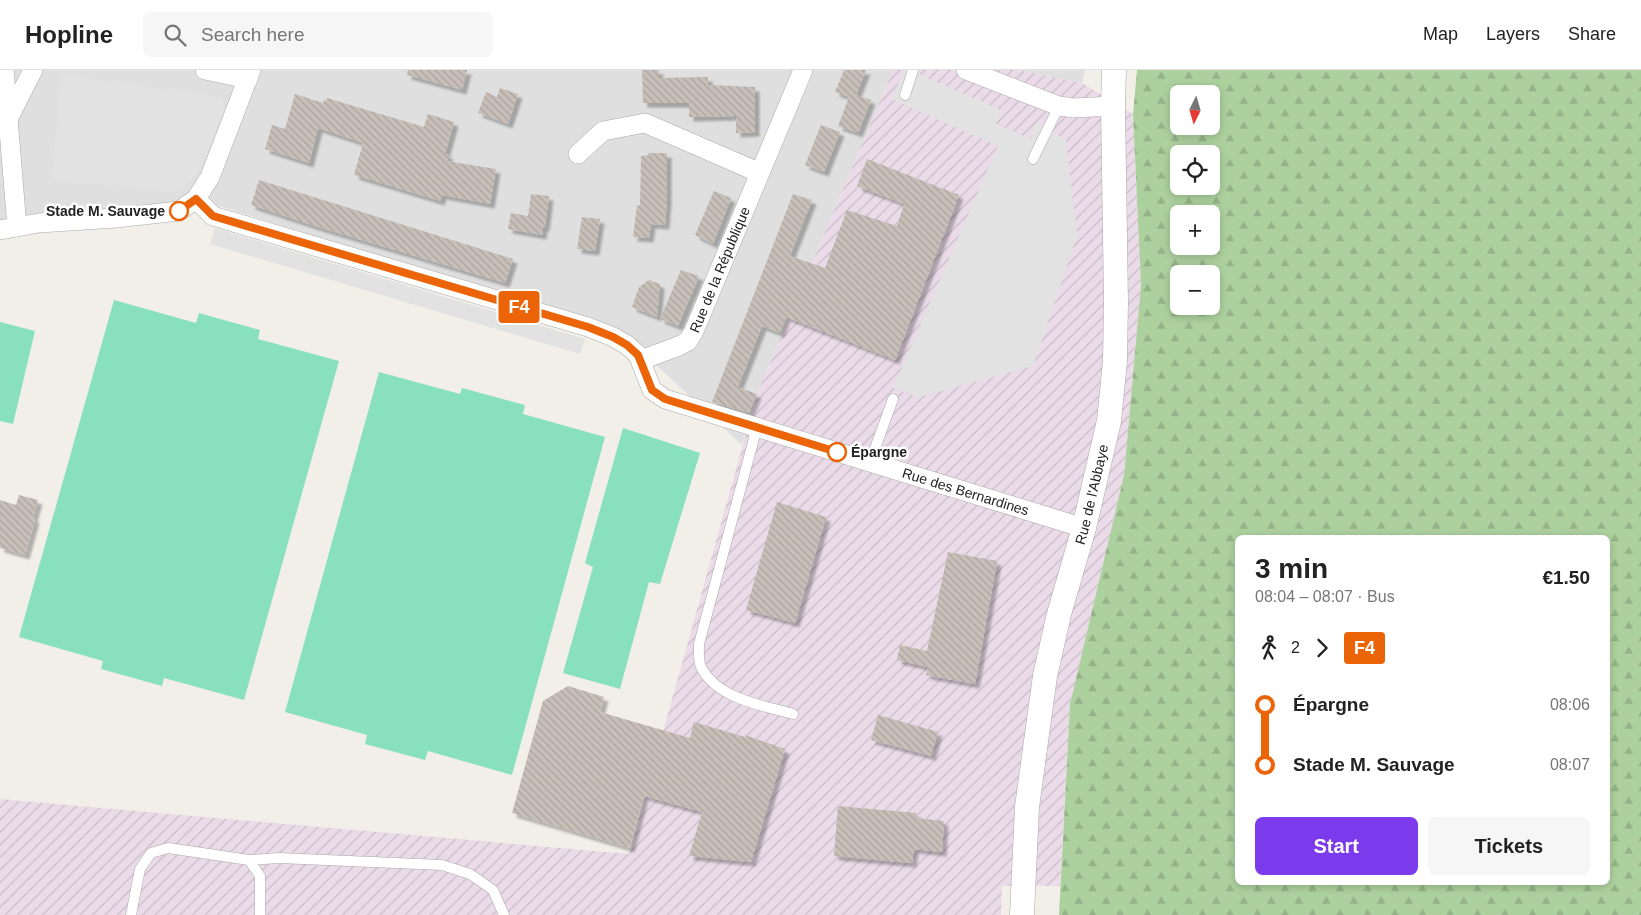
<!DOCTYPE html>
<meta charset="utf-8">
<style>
:root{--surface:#fff;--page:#f6f6f6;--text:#222;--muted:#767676;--line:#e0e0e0;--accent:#7c3aed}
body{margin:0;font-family:Helvetica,sans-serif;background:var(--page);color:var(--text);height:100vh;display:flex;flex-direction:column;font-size:19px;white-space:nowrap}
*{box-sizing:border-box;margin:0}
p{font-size:16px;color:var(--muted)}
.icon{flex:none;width:28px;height:28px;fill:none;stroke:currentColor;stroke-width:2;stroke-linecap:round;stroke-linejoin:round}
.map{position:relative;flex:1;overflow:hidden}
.side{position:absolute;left:1235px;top:465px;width:375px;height:350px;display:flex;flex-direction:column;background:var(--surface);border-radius:8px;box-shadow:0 2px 8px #0003}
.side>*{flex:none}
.badge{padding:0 10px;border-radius:4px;font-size:18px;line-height:32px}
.needle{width:32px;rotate:185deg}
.controls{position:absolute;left:1170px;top:15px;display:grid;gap:10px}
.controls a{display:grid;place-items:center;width:50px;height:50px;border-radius:8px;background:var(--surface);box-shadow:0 2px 8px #0003;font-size:25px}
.map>.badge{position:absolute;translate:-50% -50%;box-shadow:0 0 0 2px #fff}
.legs{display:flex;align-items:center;gap:8px;height:55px;padding:0 20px;font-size:16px}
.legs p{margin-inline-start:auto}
.head{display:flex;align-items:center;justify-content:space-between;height:85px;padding:0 20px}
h1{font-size:28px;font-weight:700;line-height:38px}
.button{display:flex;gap:10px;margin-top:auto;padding:10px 20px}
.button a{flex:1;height:58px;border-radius:8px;background:var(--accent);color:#fff;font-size:20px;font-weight:700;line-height:58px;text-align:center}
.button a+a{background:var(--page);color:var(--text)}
ul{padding:0 20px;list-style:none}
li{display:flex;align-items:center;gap:18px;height:60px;font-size:19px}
li i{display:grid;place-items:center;width:8px;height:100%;margin:0 6px;background:currentColor}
li i::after{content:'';width:12px;height:12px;margin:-6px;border:4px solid;border-radius:50%;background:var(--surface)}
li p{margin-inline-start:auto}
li:first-child i{background:linear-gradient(#0000 50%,currentColor 0)}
li:last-child i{background:linear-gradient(currentColor 50%,#0000 0)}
header{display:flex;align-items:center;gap:30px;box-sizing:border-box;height:70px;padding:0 25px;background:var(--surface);border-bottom:1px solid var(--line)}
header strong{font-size:24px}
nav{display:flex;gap:28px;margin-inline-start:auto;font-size:18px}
.search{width:350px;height:45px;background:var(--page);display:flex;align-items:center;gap:12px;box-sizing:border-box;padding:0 18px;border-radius:8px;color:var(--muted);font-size:19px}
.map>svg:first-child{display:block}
.residential{fill:#e0dfdf}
.industrial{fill:url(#industrial-furrows)}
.forest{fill:url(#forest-firs);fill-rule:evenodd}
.pitch{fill:#88e0be}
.parking{fill:#e2e2e2}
.building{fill:url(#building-back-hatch);filter:url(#shadow)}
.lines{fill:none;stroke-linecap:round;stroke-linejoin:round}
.service-casing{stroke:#a9a9a9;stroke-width:11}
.minor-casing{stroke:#a9a9a9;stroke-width:20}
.tertiary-casing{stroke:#a9a9a9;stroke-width:25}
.service{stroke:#fff;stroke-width:10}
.minor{stroke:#fff;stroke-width:19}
.tertiary{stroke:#fff;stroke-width:24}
.line-1-casing{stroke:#fff;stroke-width:11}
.line-1{stroke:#ec6408;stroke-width:8}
.stop-1-dot{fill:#fff;stroke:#ec6408;stroke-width:2.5}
.labels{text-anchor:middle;stroke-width:5;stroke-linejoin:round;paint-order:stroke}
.stop-label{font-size:14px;font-weight:bold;fill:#222;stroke:#fff;text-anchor:end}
.street-label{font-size:14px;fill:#222;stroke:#fff}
</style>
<header>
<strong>Hopline</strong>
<div class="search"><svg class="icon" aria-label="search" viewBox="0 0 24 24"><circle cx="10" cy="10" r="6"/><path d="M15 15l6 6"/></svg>Search here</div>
<nav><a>Map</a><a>Layers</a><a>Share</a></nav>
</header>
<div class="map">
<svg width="1641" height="845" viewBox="0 0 1641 845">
<defs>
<pattern id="industrial-furrows" width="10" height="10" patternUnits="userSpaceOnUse" patternTransform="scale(1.25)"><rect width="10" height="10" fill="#ebdbe8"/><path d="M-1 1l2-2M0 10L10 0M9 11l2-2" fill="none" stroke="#c9bcc7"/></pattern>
<pattern id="forest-firs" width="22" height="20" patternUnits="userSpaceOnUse" patternTransform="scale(1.25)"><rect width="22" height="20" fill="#add19e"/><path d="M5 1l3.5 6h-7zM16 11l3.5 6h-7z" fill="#95b388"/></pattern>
<pattern id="building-back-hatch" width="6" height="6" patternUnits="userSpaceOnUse" patternTransform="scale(1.25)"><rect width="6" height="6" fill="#c7bfb8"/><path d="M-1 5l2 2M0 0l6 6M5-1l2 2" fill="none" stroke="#aba49e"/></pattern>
<filter id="shadow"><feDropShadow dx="4.5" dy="4.5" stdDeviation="1" flood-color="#0004"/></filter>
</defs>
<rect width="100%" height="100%" fill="#f2efe9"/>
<g class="residential">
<path d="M0,0H893L757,324L742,375L620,261L219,136L0,169Z"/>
<path d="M1018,0H1085L1082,13Z"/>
</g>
<path class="industrial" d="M893,0H1018L1082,13L1133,44L1141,214L1124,405L1070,634L1060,816H1002L1001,845H0V729L629,784L757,324Z"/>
<path class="forest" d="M1137,0H1641V845H1059L1070,634L1124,405L1141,215L1133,44ZM1179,24H1211V56H1179ZM1179,84H1211V116H1179ZM1179,144H1211V176H1179ZM1179,204H1211V236H1179ZM1238,468H1608V812H1238Z"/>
<g class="pitch">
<path d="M114,230L196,253L199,243L260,260L258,269L339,291L244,630L164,608L162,616L101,599L103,591L19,567Z"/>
<path d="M0,252L35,261L13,354L0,351Z"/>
<path d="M379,302L460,324L462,318L525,335L523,344L605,367L512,705L428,681L425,690L365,674L367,665L285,642Z"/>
<path d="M623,358L700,383L660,514L649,512L620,619L563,603L593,497L585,493Z"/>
</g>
<g class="parking">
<path d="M904,0H909L1001,40L996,54L1031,69L1037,52L1066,70L1077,166L1033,296L919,327L893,318L998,76L892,29Z"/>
<path d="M62,4L222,27L224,35V41L197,104L180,120L170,121L51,110Z"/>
<path d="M215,158L585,269L580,284L210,174Z"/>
</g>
<g class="building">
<path d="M408,0H467L462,20L407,5Z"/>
<path d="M642,0H659V8L708,7V15L755,17V62L736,63V46L689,47V33H643Z"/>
<path d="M844,0H866L856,25L871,30L858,63L838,56L849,27L835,22Z"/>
<path d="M500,18L518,24L508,54L478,43L486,22L497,27Z"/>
<path d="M295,24L323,33L324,30L326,31L327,28L424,57L428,44L454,52L445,84L449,85L447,91L496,99L490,134L442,125L440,131L354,105L363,73L318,58L309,93L265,79L272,55L285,59Z"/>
<path d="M821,55L840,62L824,102L805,95Z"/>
<path d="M648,83H667V129L665,155L651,154L649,168L633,167L637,135L640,136L641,86L649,85Z"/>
<path d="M867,89L959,125L895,290L786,247L780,263L762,256L738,317L757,324L749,343L712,332L793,124L812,130L790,186L825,198L847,140L897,156L904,134L857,116Z"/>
<path d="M259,110L513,189L505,213L321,158L251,135Z"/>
<path d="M714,121L731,128L713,174L695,165Z"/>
<path d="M531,124L549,126L545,157H543L542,165L508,159L511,143L528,146Z"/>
<path d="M582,147L600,149L595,181L577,179Z"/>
<path d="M681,200L699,206L678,256L660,249Z"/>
<path d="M649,210L660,214L657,247L632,237L639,217Z"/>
<path d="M19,425L38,430L33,448L35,449L25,485L0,478V430L16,435Z"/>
<path d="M777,432L826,447L795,553L746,540Z"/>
<path d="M948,482L997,491L975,614L926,605L928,597L897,590L900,575L927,581Z"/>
<path d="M568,616L604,627L600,642L690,668L694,652L745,667V665L785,679L751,792L689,786L702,742L644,726L630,778L512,743L543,631Z"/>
<path d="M878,645L938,662L931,686L871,670Z"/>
<path d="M838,736L916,743V748L944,751L942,782L914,779L912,793L834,786Z"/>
</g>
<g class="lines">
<defs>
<g id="service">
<path d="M905,25L913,0"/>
<path d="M1033,89L1059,36"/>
<path d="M757,357L699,574C699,581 698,591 701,597C717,629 762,635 793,644"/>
<path d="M870,392L893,329"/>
<path d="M249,790L279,788L442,795L470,804L493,820L504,845"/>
<path d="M131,845L140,799L151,783L168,778L249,790L260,806V845"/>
</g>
<g id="minor">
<path d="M4,0L17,157"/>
<path d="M205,0L248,9"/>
<path d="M966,0L1059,36L1074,38L1113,36"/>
<path d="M8,49L33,0"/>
<path d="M578,84L603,61L645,53L760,103"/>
<path id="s1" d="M196,129L213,146L588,257L613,267L627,275L638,285L652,320L665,329L1084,458"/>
<path d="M0,160L39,153L116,148L179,141L196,129L210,107L251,0"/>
<path id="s2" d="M641,290L679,276L688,271L694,261L803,0"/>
</g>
<g id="tertiary">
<path id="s3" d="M1022,845L1027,737L1045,606L1059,544L1084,458L1109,351L1115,291L1116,232L1113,36L1114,0"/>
</g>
</defs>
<use href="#service" class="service-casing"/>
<use href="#minor" class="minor-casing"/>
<use href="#tertiary" class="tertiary-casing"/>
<use href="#service" class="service"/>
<use href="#minor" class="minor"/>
<use href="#tertiary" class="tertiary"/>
</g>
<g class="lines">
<defs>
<path id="line-1" d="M179,141L196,129L213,146L588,257L613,267L627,275L638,285L652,320L665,329L837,382"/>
</defs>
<use href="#line-1" class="line-1-casing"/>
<use href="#line-1" class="line-1"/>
</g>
<g class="stop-1-dot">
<circle cx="179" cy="141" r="9"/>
<circle cx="837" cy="382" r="9"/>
</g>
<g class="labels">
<g class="stop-label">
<text x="165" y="146">Stade M. Sauvage</text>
<text x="851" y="387" text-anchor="start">Épargne</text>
</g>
<g class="street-label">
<text dy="5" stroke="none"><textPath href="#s2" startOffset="129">Rue de la République</textPath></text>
<text dy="5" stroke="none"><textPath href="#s1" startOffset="841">Rue des Bernardines</textPath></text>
<text dy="5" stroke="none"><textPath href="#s3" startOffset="428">Rue de l'Abbaye</textPath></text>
</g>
</g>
</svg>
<div class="controls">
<a><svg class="needle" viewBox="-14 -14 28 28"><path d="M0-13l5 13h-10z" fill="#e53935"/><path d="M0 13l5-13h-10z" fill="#767676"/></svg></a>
<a><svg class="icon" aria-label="locate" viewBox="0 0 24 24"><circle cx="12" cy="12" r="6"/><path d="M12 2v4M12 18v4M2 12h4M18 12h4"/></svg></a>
<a>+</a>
<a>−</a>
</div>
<b class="badge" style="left:519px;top:237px;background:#ec6408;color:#fff">F4</b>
<section class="side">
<div class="head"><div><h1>3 min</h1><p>08:04 – 08:07 · Bus</p></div><b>€1.50</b></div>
<div class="legs"><svg class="icon" aria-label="walk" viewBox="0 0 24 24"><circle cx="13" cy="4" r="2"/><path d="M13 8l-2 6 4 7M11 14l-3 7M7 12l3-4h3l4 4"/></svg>2<svg class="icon" aria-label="forward" viewBox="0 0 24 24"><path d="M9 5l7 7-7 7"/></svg><b class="badge" style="background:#ec6408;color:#fff">F4</b></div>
<ul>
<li><i style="color:#ec6408"></i><b>Épargne</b><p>08:06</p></li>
<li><i style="color:#ec6408"></i><b>Stade M. Sauvage</b><p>08:07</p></li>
</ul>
<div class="button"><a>Start</a><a>Tickets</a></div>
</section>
</div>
